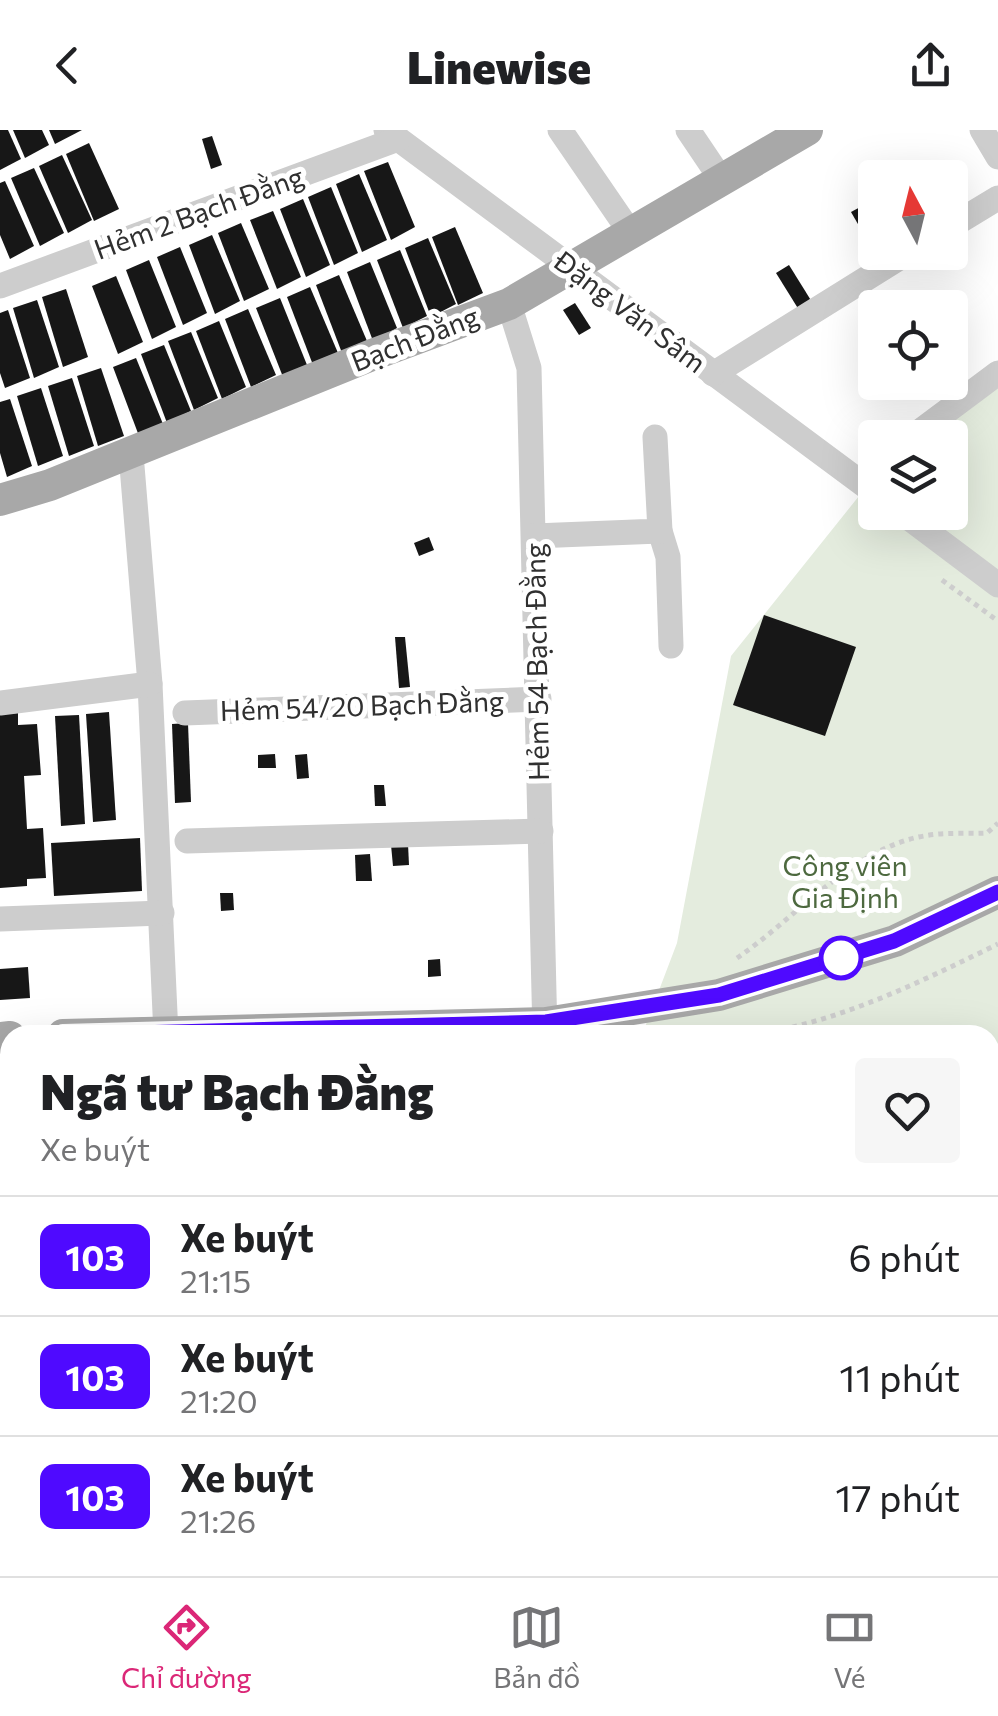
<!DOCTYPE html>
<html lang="vi">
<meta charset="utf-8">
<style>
:root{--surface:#fff;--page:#f6f6f6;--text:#202124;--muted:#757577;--line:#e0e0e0;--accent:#db2777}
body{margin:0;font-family:Commissioner,sans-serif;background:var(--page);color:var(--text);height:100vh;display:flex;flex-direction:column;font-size:38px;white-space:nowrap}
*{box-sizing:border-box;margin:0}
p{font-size:32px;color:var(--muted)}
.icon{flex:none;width:55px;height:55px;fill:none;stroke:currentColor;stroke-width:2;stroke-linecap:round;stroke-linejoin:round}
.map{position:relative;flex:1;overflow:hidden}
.details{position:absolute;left:0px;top:895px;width:1000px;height:552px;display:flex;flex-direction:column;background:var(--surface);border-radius:30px 30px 0 0;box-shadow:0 10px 40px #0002}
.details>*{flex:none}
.badge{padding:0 20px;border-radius:15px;font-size:35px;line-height:65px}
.needle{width:65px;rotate:353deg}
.fabs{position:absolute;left:858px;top:30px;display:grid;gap:20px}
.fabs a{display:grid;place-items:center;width:110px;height:110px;border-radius:10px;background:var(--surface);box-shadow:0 10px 40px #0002;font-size:50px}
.map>.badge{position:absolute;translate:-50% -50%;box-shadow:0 0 0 5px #fff}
.round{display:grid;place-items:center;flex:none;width:105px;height:105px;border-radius:10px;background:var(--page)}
.head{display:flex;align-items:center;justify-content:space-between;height:170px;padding:0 40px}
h1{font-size:48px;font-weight:800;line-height:75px}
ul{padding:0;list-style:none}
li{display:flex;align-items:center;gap:30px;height:120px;padding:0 40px;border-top:2px solid var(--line)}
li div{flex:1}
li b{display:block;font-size:38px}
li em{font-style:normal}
li .badge{min-width:110px;font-weight:700;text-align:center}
header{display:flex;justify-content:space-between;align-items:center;height:130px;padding:0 40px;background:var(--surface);font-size:45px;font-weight:800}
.menu{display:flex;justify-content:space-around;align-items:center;height:140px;border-top:2px solid var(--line);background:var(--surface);font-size:28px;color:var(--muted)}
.menu a{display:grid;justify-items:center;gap:5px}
.menu .on{color:var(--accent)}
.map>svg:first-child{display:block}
.green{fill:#e4ecde}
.building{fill:#171717}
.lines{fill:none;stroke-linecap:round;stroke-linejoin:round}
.path{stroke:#cdcdcd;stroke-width:5;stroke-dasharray:5 5;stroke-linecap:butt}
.minor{stroke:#cdcdcd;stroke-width:25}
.major{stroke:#a8a8a8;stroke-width:32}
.line-casing{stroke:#fff;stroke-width:22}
.line{stroke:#4f0aff;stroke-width:15}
.stop-dot{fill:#fff;stroke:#4f0aff;stroke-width:5}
.labels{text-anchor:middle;stroke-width:10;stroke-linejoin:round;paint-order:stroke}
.street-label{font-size:28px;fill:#303030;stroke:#fff}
.park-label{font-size:28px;fill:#4d693f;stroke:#fff}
</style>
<header><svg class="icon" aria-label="back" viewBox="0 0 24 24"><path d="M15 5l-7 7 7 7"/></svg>Linewise<svg class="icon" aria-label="share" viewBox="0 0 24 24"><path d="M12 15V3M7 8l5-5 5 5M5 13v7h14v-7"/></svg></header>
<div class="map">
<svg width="998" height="1446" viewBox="0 0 998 1446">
<rect width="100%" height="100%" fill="#fff"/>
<g class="green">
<path d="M998,235V1446H687L686,1438H990V905H642L677,813L731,526L859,366L875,351V382H950V308L921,307Z"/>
<rect x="0" y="951" width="10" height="344"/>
</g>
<g class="building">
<path d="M0,0H8L21,29L0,40Z"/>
<path d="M13,0H42L49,15L25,28Z"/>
<path d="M49,0H82L55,14Z"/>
<path d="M212,6L222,35L211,39L202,9Z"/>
<path d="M89,13L119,79L94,91L66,24Z"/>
<path d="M62,25L92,90L68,103L39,36Z"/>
<path d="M388,32L415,97L391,110L364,41Z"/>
<path d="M34,38L64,103L40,116L11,48Z"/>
<path d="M359,44L387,110L362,122L336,54Z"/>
<path d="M5,51L34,116L10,129L0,105V53Z"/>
<path d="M331,57L358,123L334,135L308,67Z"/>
<path d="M303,69L330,135L306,147L280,79Z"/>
<path d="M864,75L875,95V103L866,108L851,82Z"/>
<path d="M273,81L301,147L277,159L250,90Z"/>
<path d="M241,93L269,159L244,171L218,103Z"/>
<path d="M455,97L483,163L458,175L432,107Z"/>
<path d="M212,105L240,171L215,184L189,115Z"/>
<path d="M428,108L456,174L431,187L405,118Z"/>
<path d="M180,117L207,183L183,195L157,127Z"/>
<path d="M400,120L427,186L403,198L377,130Z"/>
<path d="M149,130L176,197L152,209L126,140Z"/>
<path d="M370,132L397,198L373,211L347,142Z"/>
<path d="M789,135L812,172L799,180L776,143Z"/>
<path d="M339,145L367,211L342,223L316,155Z"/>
<path d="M116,146L143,212L118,224L92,156Z"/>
<path d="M310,157L338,223L313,235L287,167Z"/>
<path d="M66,159L88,227L63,237L42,167Z"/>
<path d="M280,168L307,235L283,247L256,178Z"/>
<path d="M37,170L59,237L34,248L13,178Z"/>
<path d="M575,173L591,198L579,205L563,180Z"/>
<path d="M248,179L276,245L251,257L225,189Z"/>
<path d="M8,180L30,248L5,258L0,243V183Z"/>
<path d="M219,191L246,257L222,269L196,201Z"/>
<path d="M191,202L218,268L194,280L168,211Z"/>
<path d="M164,215L191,281L167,293L141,224Z"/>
<path d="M136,228L163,294L139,306L113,237Z"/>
<path d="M101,238L124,306L98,316L77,246Z"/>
<path d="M72,248L94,316L69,326L48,256Z"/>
<path d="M41,258L63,326L38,336L17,266Z"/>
<path d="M10,269L32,336L7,347L0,323V272Z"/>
<path d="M429,407L434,420L419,426L414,413Z"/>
<path d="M764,485L856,517L825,606L733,575Z"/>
<path d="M395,507H405L410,557L399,558Z"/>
<path d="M109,582L116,690L93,692L86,584Z"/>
<path d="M18,583V595L37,594L41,645L24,646L27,699L43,698L46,748L27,749V756L0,758V584Z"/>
<path d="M79,585L85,694L61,696L55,586Z"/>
<path d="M188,593L191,672L175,673L172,594Z"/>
<path d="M275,624L276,638H258V625Z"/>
<path d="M307,624L309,648L297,649L295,625Z"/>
<path d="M374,655H384L386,676H375Z"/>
<path d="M140,708L142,761L54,766L51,713Z"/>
<path d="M408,714L409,735L393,736L391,715Z"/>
<path d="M370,724L372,751H356L355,725Z"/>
<path d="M220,763H233L234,780L221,781Z"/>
<path d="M440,829L441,846L428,847V830Z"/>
<path d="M28,837L30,868L0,870V839Z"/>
<path d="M267,1438H522V1446H268Z"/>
</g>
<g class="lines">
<g class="path">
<path d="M942,450L998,491"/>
<path d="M737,828C796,788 853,718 924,706C944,702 967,704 987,703L998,693"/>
<path d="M753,905C842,891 918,853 998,814"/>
<path d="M0,944H10"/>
<path d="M990,1017L998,1010"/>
<path d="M990,1042L998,1037"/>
<path d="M990,1109L998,1106"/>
<path d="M990,1151L998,1154"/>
<path d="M990,1363L998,1362"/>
<path d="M793,1438L794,1446"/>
<path d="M850,1438L851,1446"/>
</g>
<g class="minor">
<path d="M386,0L875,363"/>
<path d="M560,0L630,102"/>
<path d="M688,0L721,49"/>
<path d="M982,0L998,27"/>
<path d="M950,97L998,68"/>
<path d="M0,156L398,9"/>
<path d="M509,174L529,238L545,905"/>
<path d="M713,244L909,122"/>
<path d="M911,308L998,243"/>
<path d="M131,324L150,554L166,905"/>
<path d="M901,382L998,455"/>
<path d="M660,401L668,427L671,516"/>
<path d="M534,406L660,401L655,307"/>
<path d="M0,573L150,554"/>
<path d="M185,583L539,569"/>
<path d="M187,711L541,701"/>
<path d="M0,789L162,783"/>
<path d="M0,1312H10"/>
<path d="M181,1438V1446"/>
<path d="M246,1438V1446"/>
<path d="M559,1438L560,1446"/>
</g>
<g class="major">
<path d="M0,370L50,355L372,225L509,174L807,0"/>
<path d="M63,905L546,893L719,865L895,811L998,762"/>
<path d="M0,908L10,907"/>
</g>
</g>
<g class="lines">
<defs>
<path id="line" d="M63,905L546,892L719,865L894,811L998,762"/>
</defs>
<use href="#line" class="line-casing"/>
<use href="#line" class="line"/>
</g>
<circle class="stop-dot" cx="841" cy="828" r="20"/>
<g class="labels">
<g class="street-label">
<text transform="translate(199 83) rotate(-20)" y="10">Hẻm 2 Bạch Đằng</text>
<text transform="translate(630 182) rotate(37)" y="10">Đặng Văn Sâm</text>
<text transform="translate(415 209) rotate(-21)" y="10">Bạch Đằng</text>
<text transform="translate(537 532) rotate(-91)" y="10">Hẻm 54 Bạch Đằng</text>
<text transform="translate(362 576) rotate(-2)" y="10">Hẻm 54/20 Bạch Đằng</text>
</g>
<g class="park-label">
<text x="845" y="746">Công viên<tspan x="845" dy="32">Gia Định</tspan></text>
</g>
</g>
</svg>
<div class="fabs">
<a><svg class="needle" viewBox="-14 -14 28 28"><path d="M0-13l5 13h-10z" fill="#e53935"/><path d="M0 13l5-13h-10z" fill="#757577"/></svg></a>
<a><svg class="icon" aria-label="locate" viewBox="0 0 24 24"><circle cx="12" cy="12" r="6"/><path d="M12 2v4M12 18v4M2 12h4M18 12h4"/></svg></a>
<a><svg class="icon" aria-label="layers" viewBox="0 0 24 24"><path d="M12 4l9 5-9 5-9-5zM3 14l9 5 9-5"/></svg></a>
</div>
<section class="details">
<div class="head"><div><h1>Ngã tư Bạch Đằng</h1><p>Xe buýt</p></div><a class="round"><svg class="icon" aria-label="heart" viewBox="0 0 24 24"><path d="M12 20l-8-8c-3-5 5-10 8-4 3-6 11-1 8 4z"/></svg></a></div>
<ul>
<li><span class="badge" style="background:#4f0aff;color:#fff">103</span><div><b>Xe buýt</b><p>21:15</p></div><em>6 phút</em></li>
<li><span class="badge" style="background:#4f0aff;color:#fff">103</span><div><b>Xe buýt</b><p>21:20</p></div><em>11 phút</em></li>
<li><span class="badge" style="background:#4f0aff;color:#fff">103</span><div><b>Xe buýt</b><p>21:26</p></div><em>17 phút</em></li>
</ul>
</section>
</div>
<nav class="menu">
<a class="on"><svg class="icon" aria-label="directions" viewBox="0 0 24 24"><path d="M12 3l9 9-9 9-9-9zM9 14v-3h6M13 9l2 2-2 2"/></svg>Chỉ đường</a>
<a><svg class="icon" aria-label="map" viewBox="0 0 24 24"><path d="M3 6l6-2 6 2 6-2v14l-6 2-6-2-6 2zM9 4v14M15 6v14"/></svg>Bản đồ</a>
<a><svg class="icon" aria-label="tickets" viewBox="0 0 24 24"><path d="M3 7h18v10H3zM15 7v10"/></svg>Vé</a>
</nav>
